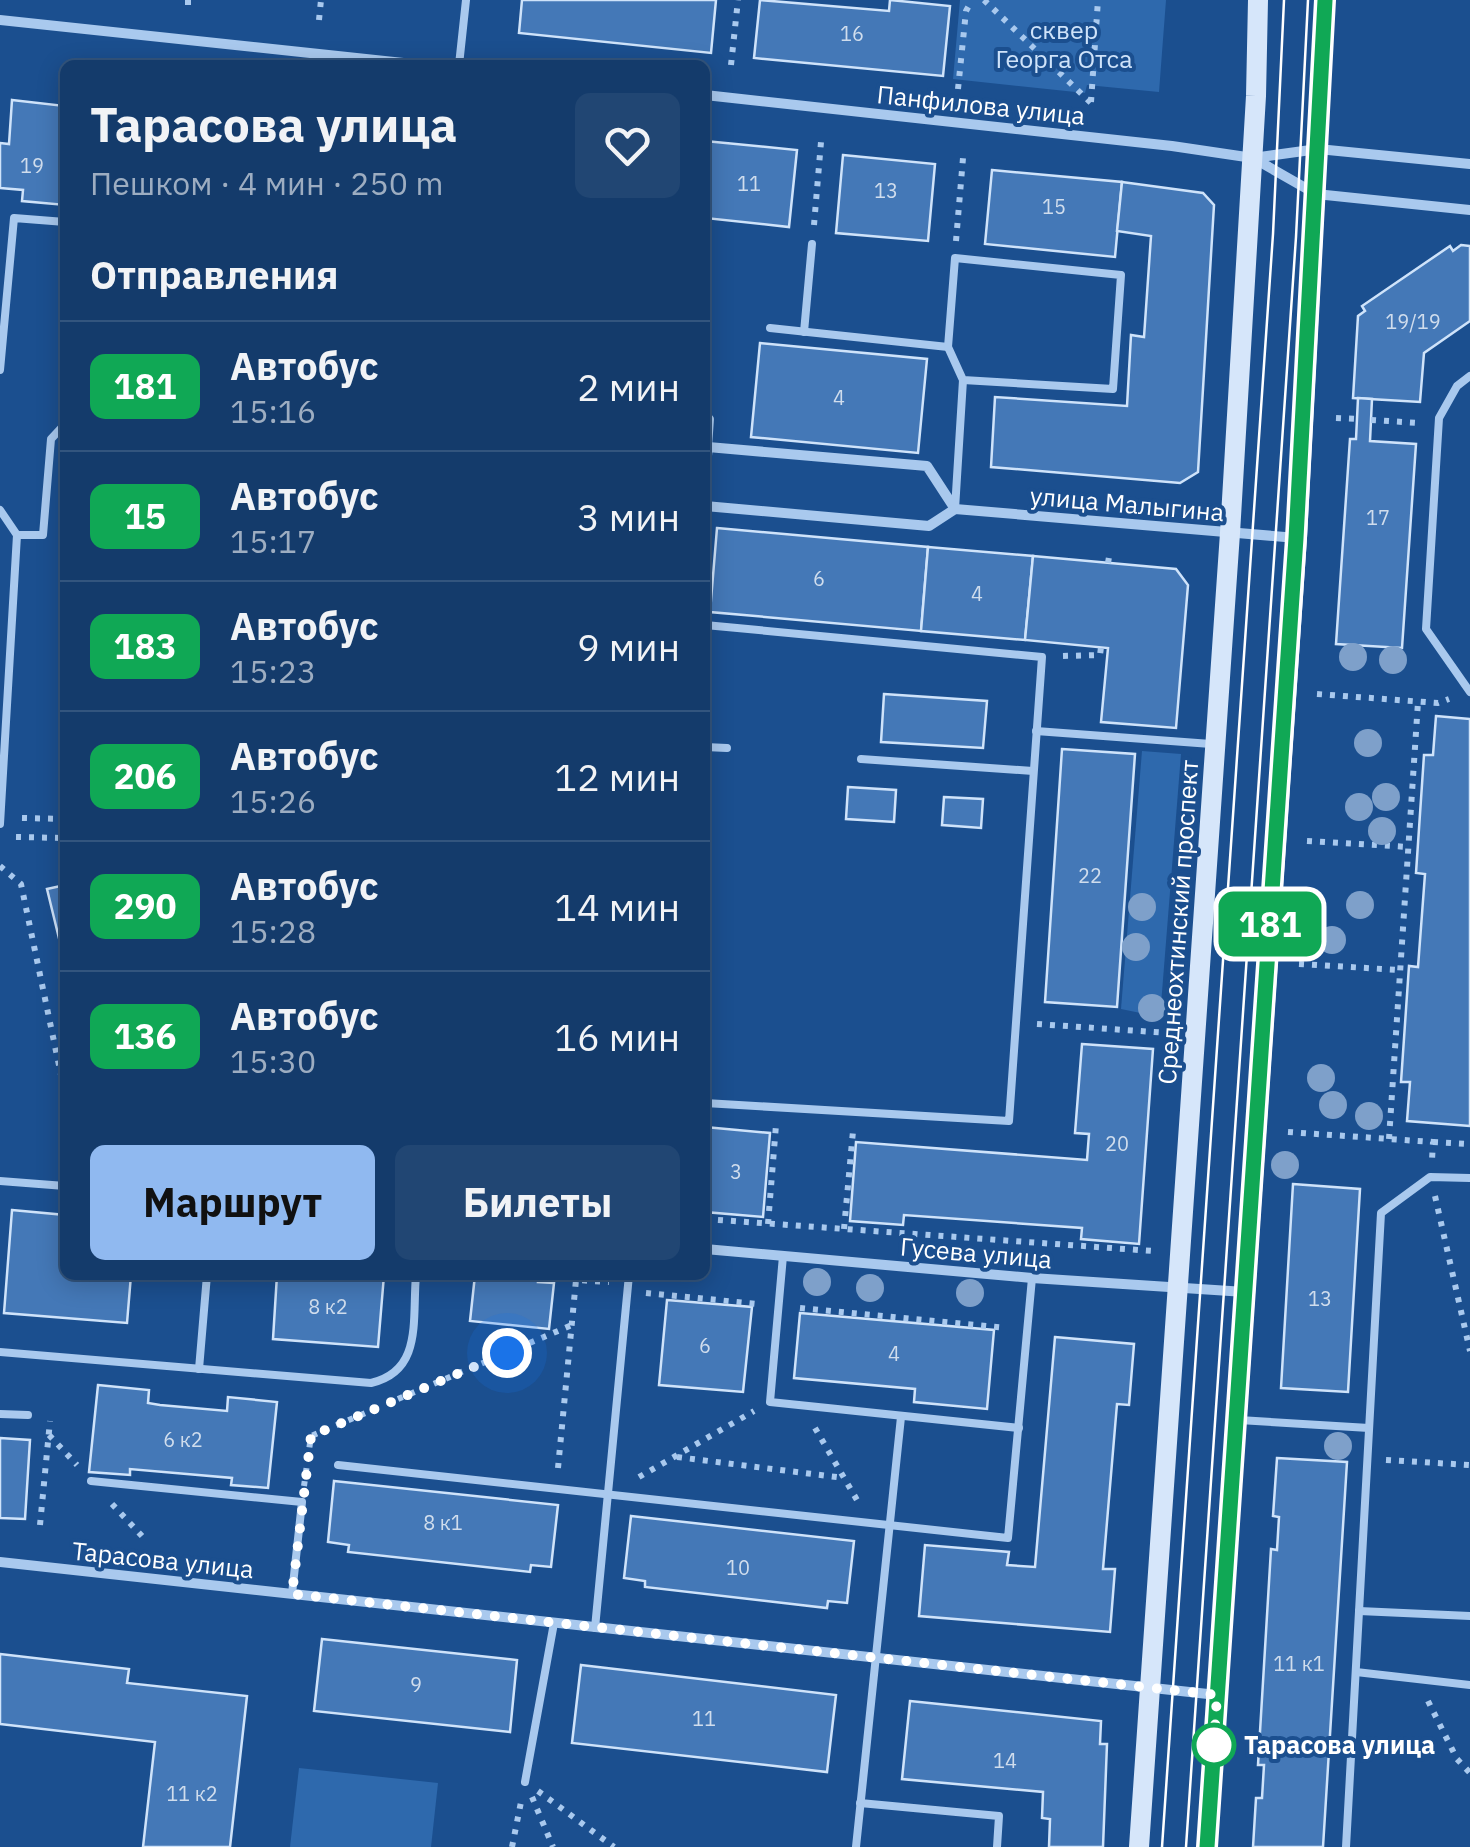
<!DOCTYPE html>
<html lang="ru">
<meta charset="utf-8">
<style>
:root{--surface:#143b6b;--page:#214673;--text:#f1f3f6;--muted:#9dadc1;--line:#33557e;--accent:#90b9f0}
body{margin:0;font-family:"IBM Plex Sans",sans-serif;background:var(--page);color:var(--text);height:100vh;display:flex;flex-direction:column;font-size:38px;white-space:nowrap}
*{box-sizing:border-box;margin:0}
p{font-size:32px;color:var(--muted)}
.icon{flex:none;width:55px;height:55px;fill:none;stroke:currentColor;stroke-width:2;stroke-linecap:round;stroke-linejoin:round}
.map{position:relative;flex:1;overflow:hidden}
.details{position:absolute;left:60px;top:60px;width:650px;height:1220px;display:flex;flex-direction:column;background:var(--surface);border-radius:15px;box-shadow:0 5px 25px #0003,0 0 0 2px var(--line)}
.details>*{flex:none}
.badge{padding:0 20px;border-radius:15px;font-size:35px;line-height:65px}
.you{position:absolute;width:50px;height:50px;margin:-25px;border:8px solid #fff;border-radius:50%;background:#1a73e8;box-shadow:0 0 0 15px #1a73e833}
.map>.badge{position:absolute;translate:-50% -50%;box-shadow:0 0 0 5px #fff}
h2{padding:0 30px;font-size:38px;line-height:90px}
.round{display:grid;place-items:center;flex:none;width:105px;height:105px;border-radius:15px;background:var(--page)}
.overview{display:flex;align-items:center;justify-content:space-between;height:170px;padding:0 30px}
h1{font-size:48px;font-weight:700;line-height:75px}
.action{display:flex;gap:20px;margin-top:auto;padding:20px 30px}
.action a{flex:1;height:115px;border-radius:15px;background:var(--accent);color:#111;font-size:40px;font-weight:700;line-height:115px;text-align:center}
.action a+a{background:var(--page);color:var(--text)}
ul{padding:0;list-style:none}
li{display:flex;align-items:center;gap:30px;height:130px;padding:0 30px;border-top:2px solid var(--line)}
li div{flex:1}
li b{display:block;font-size:38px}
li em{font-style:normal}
li .badge{min-width:110px;font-weight:700;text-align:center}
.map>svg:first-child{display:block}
.green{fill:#2e69ad}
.building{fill:#4478b7;stroke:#cfe3fa;stroke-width:2.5}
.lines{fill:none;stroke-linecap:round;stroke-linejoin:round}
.path{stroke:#a9c9ee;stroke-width:6;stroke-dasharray:5 8;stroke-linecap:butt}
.lane{stroke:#a9c9ee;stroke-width:8}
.street{stroke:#a9c9ee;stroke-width:10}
.secondary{stroke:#d6e6fa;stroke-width:20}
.tram{stroke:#fff;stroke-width:2.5}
.tree{fill:#7ea0ca}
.line-casing{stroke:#fff;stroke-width:22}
.line{stroke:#10a855;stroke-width:15}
.walk{stroke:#fff;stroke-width:10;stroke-dasharray:0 18}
.stop-dot{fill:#fff;stroke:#10a855;stroke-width:5}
.labels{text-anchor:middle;stroke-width:8;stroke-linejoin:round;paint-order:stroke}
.number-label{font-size:20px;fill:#d0dded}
.park-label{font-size:25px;fill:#cfe3fa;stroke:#1b4f8f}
.street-label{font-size:25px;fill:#fff;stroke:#1b4f8f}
.stop-label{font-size:25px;font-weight:bold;fill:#fff;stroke:#1b4f8f;text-anchor:start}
</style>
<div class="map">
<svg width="1470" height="1847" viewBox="0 0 1470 1847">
<rect width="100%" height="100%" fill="#1b4f8f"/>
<g class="green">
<path d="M960,0H1166L1159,92L1087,85L1085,93L953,79Z"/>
<path d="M1142,751L1181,754L1160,1017L1121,1009Z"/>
<path d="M299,1768L438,1783L431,1847H290Z"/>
</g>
<g class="building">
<path d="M522,0H716L711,53L519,33Z"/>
<path d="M760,0L889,11L890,0L950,6L943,76L754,58Z"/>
<path d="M12,100L65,106V205L22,201L23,190L0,188V143L9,144Z"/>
<path d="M705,141L797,150L789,227L705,218Z"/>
<path d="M843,155L935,164L928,241L836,233Z"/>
<path d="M992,170L1122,182L1115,257L985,244Z"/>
<path d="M1122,182L1203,193L1214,205L1198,472L1180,483L991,467L995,397L1127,406L1131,335L1144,337L1151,236L1117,231Z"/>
<path d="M1461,245L1470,246V321L1424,353L1420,402L1353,398L1358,316L1365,311L1362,306L1450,246L1453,251Z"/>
<path d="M760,343L927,359L918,453L751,437Z"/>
<path d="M1358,398L1372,399L1370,441L1416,444L1402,648L1336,644L1350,439H1356Z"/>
<path d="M717,528L928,547L921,631L710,612Z"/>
<path d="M928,547L1033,556L1025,640L921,631Z"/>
<path d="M1033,556L1176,569L1188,585L1176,728L1101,722L1108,648L1025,640Z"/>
<path d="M884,694L987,701L983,748L881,742Z"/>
<path d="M1436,716L1470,719V1126L1407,1121L1410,1082H1401L1409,966L1418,967L1425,874L1416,873L1424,755H1433Z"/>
<path d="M1062,749L1135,754L1117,1007L1045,1002Z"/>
<path d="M848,787L896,790L894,822L846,819Z"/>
<path d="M944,797L983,799L981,828L942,825Z"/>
<path d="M65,885V963L47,889Z"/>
<path d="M1082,1044L1153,1049L1139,1244L1081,1239L1082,1228L904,1215L903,1225L850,1221L856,1142L1087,1160L1089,1134L1075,1133Z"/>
<path d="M705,1127L770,1133L763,1217L705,1212Z"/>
<path d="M1293,1184L1360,1189L1348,1392L1281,1388Z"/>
<path d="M12,1210L65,1215V1275H131L127,1323L4,1313Z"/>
<path d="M277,1275H384L378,1347L273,1339Z"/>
<path d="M475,1275H539L538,1282L554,1283L549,1329L470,1321Z"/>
<path d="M667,1300L752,1307L743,1392L659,1385Z"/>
<path d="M800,1313L994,1330L987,1409L914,1402L915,1389L794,1378Z"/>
<path d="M1055,1337L1134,1344L1129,1405L1117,1404L1103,1569H1115L1110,1632L919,1616L925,1545L1009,1552L1007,1565L1035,1567Z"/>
<path d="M98,1385L149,1390L148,1403L160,1405L227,1411L228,1397L277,1402L268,1488L231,1485L232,1478L130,1469V1475L89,1472Z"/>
<path d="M0,1438L30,1440L25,1519L0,1518Z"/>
<path d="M1277,1458L1347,1462L1323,1847H1253L1256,1798H1262L1264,1765H1258L1271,1549L1277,1550L1279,1517L1273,1516Z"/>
<path d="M334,1481L558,1505L551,1567L531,1565L530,1572L348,1552L349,1545L328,1542Z"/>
<path d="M631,1516L854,1541L847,1603L828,1601L827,1608L645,1587V1581L624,1578Z"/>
<path d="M322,1639L517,1660L510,1732L314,1711Z"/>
<path d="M0,1654L129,1669L127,1683L247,1696L230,1847H143L155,1742L0,1724Z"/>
<path d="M581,1665L836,1695L827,1772L572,1743Z"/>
<path d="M910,1701L1101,1721L1100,1744H1107L1103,1847H1049L1050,1819L1042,1818L1043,1792L902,1779Z"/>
</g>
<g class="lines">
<g class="path">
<path d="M984,0L1091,103"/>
<path d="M188,5V0"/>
<path d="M319,20L321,0"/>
<path d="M731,65L738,0"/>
<path d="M958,89L966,11L972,0"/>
<path d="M1091,102L1098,0"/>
<path d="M814,225L821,142"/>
<path d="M956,241L963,158"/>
<path d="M1336,418L1357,419"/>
<path d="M1371,420L1420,423"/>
<path d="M1108,563L1109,557"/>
<path d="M1063,656L1100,655L1101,647"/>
<path d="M1317,694L1438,703L1449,699"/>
<path d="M22,818L65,819"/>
<path d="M16,837L65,838"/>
<path d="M1307,841L1409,847"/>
<path d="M0,866L21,884L65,1094"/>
<path d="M1299,964L1400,970"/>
<path d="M1037,1024L1169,1033"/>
<path d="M1288,1132L1433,1142L1432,1160"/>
<path d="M1389,1139L1418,702"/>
<path d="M1433,1142L1470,1144"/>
<path d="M1435,1196L1470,1351"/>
<path d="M705,1219L1153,1251"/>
<path d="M768,1224L776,1125"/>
<path d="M844,1229L853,1131"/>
<path d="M646,1293L758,1304"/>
<path d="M800,1308L1006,1328"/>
<path d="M398,1399L572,1325"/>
<path d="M815,1428L857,1500"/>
<path d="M49,1435L77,1465"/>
<path d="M677,1457L844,1478"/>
<path d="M1386,1460L1470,1465"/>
<path d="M558,1468L576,1280L609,1282"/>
<path d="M639,1477L754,1411"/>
<path d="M304,1486L311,1436L382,1406"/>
<path d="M112,1504L142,1536"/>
<path d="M40,1525L50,1421"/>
<path d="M1428,1701L1457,1759L1470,1773"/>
<path d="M538,1791L614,1847"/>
<path d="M532,1797L553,1847"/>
<path d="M512,1847L521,1802"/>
</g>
<g class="lane">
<path d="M459,65L466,0"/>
<path d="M770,328L948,347"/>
<path d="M804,332L812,244"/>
<path d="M0,370L14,218L65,222"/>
<path d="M1470,376L1457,386L1439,418L1426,629L1470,692"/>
<path d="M705,413L710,419L708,447"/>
<path d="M955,509L963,380L948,347L955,258L1121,275L1113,389L963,380"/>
<path d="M0,510L17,535L0,824"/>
<path d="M17,535H43L51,439L65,424"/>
<path d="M705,625L1042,657L1009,1121L705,1103"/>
<path d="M1036,731L1211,744"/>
<path d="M705,747L727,748"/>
<path d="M861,759L1033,771"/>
<path d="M0,1181L65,1186"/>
<path d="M783,1256L770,1402L1019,1428"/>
<path d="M0,1352L371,1383C423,1371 412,1320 416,1275"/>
<path d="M199,1369L207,1275"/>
<path d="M0,1414L28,1415"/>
<path d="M1239,1420L1369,1428"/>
<path d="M338,1465L1008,1538L1032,1278"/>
<path d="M91,1481L302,1502L292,1594"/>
<path d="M1359,1611L1470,1616"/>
<path d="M595,1628L629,1275"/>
<path d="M1356,1672L1470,1685"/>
<path d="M525,1782L554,1623"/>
<path d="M860,1803L999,1816L997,1847"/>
<path d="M856,1847L901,1417"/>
<path d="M1346,1847L1381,1213L1430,1177L1470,1178"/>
</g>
<g class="street">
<path d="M0,20L422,65"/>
<path d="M705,95L1172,146L1253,158"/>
<path d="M1470,164L1318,149L1253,158L1316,194L1470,210"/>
<path d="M705,473L708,447L927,466L955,509"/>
<path d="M705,506L929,526L955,509L1297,538"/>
<path d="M705,1249L1032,1278L1245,1292"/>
<path d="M0,1562L1217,1695"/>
</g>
<g class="secondary">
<path d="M1139,1847L1230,533L1256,96L1258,0"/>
<path d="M1207,1847L1297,538L1325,0"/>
</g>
<g class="tram">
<path d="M1162,1847L1273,234L1284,0"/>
<path d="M1186,1847L1296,237L1308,0"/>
</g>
</g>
<g class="tree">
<circle cx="1353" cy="657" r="14"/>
<circle cx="1393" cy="660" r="14"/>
<circle cx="1368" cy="743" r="14"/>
<circle cx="1386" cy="797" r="14"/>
<circle cx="1359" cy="807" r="14"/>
<circle cx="1382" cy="831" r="14"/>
<circle cx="1360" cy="905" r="14"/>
<circle cx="1142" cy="907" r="14"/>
<circle cx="1332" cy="940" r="14"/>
<circle cx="1136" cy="947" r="14"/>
<circle cx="1152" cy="1008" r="14"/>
<circle cx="1321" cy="1078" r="14"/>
<circle cx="1333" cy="1105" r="14"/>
<circle cx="1369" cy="1116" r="14"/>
<circle cx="1285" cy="1165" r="14"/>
<circle cx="817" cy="1282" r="14"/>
<circle cx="870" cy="1288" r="14"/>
<circle cx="970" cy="1293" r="14"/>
<circle cx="1338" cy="1446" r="14"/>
</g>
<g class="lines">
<defs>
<path id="line" d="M1207,1847L1296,538L1325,0"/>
</defs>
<use href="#line" class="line-casing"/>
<use href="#line" class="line"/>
<path class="walk" d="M507,1353L311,1436L292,1594L1217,1695L1214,1745"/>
</g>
<circle class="stop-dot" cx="1214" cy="1745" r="20"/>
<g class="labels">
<g class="number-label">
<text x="852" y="41">16</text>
<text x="32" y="173">19</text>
<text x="749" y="191">11</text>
<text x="886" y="198">13</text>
<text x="1054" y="214">15</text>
<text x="1413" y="329">19/19</text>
<text x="839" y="405">4</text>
<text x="1378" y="525">17</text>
<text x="819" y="586">6</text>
<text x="977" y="601">4</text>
<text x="1090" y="883">22</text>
<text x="1117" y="1151">20</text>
<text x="736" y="1179">3</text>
<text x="1320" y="1306">13</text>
<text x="328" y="1314">8 к2</text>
<text x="705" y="1353">6</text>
<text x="894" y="1361">4</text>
<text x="183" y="1447">6 к2</text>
<text x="443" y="1530">8 к1</text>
<text x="738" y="1575">10</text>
<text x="1299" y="1671">11 к1</text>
<text x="416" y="1692">9</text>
<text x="704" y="1726">11</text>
<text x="1005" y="1768">14</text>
<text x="192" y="1801">11 к2</text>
</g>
<g class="park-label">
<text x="1064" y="39">сквер<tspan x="1064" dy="29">Георга Отса</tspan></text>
</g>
<g class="street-label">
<text transform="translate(981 105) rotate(6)" y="9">Панфилова улица</text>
<text transform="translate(1127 504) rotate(5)" y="9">улица Малыгина</text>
<text transform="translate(1178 922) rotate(-86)" y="9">Среднеохтинский проспект</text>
<text transform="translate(976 1253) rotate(5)" y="9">Гусева улица</text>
<text transform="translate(163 1560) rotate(6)" y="9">Тарасова улица</text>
</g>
<g class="stop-label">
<text x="1244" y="1754">Тарасова улица</text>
</g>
</g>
</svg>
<div class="you" style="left:507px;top:1353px"></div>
<b class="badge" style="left:1270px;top:924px;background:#10a855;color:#fff">181</b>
<section class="details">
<div class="overview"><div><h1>Тарасова улица</h1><p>Пешком · 4 мин · 250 m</p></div><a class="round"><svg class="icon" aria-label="heart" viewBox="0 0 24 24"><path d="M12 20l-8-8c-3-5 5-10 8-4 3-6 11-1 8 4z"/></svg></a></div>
<h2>Отправления</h2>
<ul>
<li><span class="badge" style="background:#10a855;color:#fff">181</span><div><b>Автобус</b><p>15:16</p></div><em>2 мин</em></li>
<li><span class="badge" style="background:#10a855;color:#fff">15</span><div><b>Автобус</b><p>15:17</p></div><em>3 мин</em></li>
<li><span class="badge" style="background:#10a855;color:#fff">183</span><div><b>Автобус</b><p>15:23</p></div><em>9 мин</em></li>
<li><span class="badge" style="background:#10a855;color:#fff">206</span><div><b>Автобус</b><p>15:26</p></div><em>12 мин</em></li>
<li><span class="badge" style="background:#10a855;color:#fff">290</span><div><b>Автобус</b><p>15:28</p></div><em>14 мин</em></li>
<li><span class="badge" style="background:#10a855;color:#fff">136</span><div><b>Автобус</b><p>15:30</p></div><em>16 мин</em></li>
</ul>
<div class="action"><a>Маршрут</a><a>Билеты</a></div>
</section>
</div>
